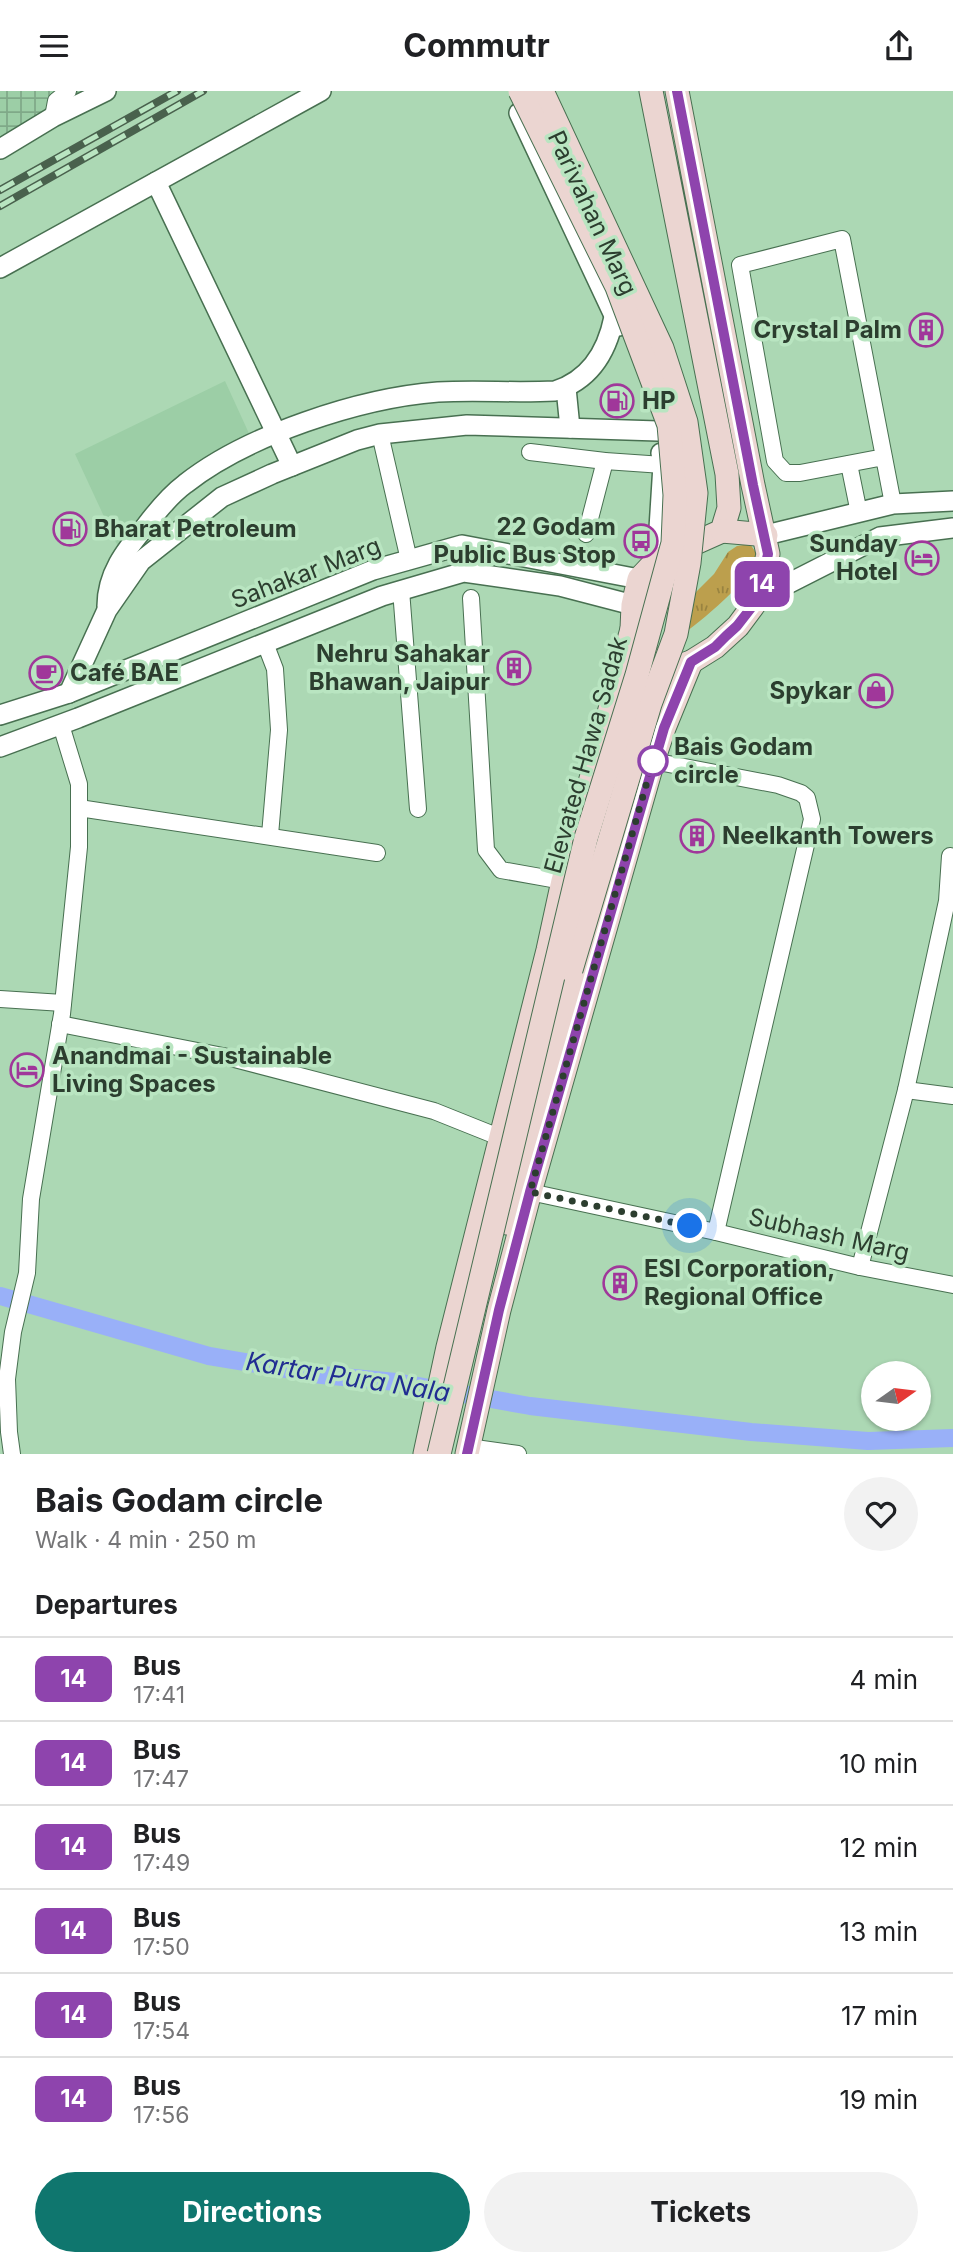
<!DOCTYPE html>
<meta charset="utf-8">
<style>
:root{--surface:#fff;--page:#f2f2f2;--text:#202124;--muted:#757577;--line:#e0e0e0;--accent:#0f766e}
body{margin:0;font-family:Inter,sans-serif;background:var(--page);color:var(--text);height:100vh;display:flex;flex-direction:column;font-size:26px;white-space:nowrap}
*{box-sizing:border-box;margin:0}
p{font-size:23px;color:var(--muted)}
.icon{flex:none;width:38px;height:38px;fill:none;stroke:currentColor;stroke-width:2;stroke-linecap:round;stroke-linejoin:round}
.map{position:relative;height:1363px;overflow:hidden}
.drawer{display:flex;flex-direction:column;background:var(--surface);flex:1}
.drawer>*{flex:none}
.badge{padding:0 14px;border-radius:10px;font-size:24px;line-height:46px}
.needle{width:46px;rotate:76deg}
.controls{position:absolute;left:861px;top:1270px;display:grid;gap:14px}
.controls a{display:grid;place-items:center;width:70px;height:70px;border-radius:50%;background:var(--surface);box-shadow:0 2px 5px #0004;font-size:35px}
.you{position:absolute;width:35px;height:35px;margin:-18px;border:5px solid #fff;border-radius:50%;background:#1a73e8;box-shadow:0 0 0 10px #1a73e833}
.map>.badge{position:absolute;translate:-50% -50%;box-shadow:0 0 0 4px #fff}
h2{padding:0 35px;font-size:26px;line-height:63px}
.round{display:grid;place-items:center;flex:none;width:74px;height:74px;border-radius:37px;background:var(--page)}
.head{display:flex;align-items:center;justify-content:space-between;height:119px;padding:0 35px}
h1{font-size:33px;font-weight:700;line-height:52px}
.primary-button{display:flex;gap:14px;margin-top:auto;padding:14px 35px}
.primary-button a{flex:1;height:80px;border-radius:42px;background:var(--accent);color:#fff;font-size:28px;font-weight:700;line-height:80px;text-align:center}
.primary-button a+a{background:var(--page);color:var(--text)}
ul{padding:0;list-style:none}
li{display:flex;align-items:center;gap:21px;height:84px;padding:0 35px;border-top:2px solid var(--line)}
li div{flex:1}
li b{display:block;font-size:26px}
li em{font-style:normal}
li .badge{min-width:77px;font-weight:700;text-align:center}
header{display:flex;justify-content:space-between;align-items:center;height:91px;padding:0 35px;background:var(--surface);font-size:32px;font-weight:700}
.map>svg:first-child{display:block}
.built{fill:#9ccea6}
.industrial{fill:url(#industrial-grid)}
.grass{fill:url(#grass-tufts)}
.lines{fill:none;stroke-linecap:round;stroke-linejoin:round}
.canal{stroke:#99b0f8;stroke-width:18}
.minor-casing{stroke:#487051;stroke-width:18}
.tertiary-casing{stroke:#487051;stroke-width:22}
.secondary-casing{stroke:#487051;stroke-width:25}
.minor{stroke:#fff;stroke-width:16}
.tertiary{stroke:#fff;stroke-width:19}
.secondary{stroke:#ebd5d1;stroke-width:23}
.rail-casing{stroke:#49614d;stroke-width:8}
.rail{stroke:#b9e5c1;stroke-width:5;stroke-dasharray:16;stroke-linecap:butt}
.secondary-bridge-casing{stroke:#487051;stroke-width:25;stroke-linecap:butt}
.secondary-bridge{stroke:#ebd5d1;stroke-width:23}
.line-casing{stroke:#fff;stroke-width:16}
.line{stroke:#8e44ad;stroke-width:10}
.walk{stroke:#2c3e2f;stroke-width:7;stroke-dasharray:0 12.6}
.stop-dot{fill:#fff;stroke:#8e44ad;stroke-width:3.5}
.labels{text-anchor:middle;stroke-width:7;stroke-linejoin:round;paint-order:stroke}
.street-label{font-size:24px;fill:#2c3e2f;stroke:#b9e5c1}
.poi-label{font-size:24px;font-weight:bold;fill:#2c3e2f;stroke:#b9e5c1;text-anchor:start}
.stop-label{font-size:24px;font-weight:bold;fill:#2c3e2f;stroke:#b9e5c1;text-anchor:start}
.water-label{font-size:26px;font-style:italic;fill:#212d92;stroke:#b9e5c1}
</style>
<header><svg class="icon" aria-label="menu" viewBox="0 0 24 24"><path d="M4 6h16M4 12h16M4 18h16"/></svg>Commutr<svg class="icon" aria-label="share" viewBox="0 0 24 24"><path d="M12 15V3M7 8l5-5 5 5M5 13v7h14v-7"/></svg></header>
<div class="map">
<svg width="953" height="1363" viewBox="0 0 953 1363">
<defs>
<pattern id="industrial-grid" width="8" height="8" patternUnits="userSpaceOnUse" patternTransform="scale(1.75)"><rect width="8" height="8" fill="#9ccea6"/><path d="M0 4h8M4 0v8" fill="none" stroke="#7fa988"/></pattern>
<pattern id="grass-tufts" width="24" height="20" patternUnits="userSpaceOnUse" patternTransform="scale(1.75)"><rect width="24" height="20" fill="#bc9f4d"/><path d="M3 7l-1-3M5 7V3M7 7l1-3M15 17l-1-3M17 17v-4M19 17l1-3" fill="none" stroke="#998340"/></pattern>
</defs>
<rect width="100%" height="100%" fill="#acd8b4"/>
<path class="built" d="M225,290L252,349L181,388L120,460L75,363Z"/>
<path class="industrial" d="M0,0H86L0,45Z"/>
<path class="grass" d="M750,453L757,463C752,490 701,530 678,547L666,541V532L671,520L692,505L714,483L728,461L737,455Z"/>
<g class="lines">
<path class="canal" d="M0,1205L209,1265L322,1284L396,1291L530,1315L751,1341L868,1350L953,1347"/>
<defs>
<g id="minor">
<path d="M53,26L56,10L68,0"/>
<path d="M380,343L409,469"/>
<path d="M530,361L605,370L663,374"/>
<path d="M884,366L800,382H786L775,370L740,174L842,148L893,413"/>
<path d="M849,373L859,422"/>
<path d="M586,443L605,370"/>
<path d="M401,499L418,718"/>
<path d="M471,507L486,759L501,779L563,790"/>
<path d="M265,552L275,578L279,639L270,744"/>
<path d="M653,670L778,694L801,702L807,707L812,728L716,1141"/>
<path d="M79,717L377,762"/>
<path d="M0,908L63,912"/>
<path d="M60,933L223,965L434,1020L499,1046"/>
<path d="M906,999L953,1005"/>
<path d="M530,1101L716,1141L860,1176L953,1194"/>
<path d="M860,1176L906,999L947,810L950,765"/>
<path d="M468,1356L518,1363"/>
<path d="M12,1363L9,1341L7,1288L13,1241L27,1182L31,1108L62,923L79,756V693L61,634"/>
</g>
<g id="tertiary">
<path d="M519,22L619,235"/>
<path d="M0,58L53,26L106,0"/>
<path d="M156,91L292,375"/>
<path d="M0,177L321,0"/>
<path d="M566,297L570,337"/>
<path d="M766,444L893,413L953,410"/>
<path d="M657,469L663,374L661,362"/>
<path d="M758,508L880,446L953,437"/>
<path d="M107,515C107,483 125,460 145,436C157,420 169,405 185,393C247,344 360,307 438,301C477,299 516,302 555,300C590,289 607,261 614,226"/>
<path d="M69,602L107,519L141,470L222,406L272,383L357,349L380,343L467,334L658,340"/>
<path d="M0,624L69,602L373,479L462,454L639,488"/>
<path d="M0,656L78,627L382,505L464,481L560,495L633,514"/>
</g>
<g id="secondary">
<path d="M651,0L727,383L729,417L722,440L657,469L639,488L633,514L632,538L637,556L648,566L670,575H679L691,571L715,556L738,535L758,508L768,463L753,394L677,0"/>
<path d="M722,440L766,444"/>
<path d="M507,1132L527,1038L571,879"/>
<path d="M425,1363L448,1256L548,859L563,790L632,538"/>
<path d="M467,1363L499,1219L530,1101L653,670L664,637L691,571"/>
</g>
</defs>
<use href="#minor" class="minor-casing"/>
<use href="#tertiary" class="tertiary-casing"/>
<use href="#secondary" class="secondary-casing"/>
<use href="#minor" class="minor"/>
<use href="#tertiary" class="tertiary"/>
<use href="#secondary" class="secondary"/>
<defs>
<g id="rail">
<path d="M0,99L177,0"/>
<path d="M0,115L203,0"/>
</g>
</defs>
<use href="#rail" class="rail-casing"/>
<use href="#rail" class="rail"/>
<defs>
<g id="secondary-bridge">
<path d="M542,0L662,257L686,331L696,402L689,472L676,543L650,613L571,879"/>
<path d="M439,1363L586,747L637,584L673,452L675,404L669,334L617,196L520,0"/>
</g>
</defs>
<use href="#secondary-bridge" class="secondary-bridge-casing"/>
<use href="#secondary-bridge" class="secondary-bridge"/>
</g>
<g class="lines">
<defs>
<path id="line" d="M467,1363L499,1219L530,1101L664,637L691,571L715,556L726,545L737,535L758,508L768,463L753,394L677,0"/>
</defs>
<use href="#line" class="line-casing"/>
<use href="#line" class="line"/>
<path class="walk" d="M653,670L530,1101L690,1135"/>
</g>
<defs>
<symbol id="building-ring" viewBox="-11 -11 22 22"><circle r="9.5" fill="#b9e5c1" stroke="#a0379a" stroke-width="1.5"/><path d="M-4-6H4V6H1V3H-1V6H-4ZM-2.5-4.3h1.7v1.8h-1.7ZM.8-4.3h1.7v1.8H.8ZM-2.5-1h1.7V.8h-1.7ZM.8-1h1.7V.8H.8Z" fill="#a0379a"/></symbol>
<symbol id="fuel-ring" viewBox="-11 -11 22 22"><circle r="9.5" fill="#b9e5c1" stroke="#a0379a" stroke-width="1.5"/><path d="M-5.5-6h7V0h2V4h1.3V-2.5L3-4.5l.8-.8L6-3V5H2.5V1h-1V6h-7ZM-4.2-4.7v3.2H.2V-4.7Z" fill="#a0379a"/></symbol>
<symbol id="bus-ring" viewBox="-11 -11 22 22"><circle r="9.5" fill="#b9e5c1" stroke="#a0379a" stroke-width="1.5"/><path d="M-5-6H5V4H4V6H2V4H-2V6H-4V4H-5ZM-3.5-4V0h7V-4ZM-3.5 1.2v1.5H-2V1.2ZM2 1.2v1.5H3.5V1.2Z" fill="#a0379a"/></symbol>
<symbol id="hotel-ring" viewBox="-11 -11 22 22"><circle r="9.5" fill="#b9e5c1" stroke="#a0379a" stroke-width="1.5"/><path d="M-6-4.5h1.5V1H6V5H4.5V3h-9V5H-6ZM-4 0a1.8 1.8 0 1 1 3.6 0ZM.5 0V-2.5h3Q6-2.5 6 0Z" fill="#a0379a"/></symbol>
<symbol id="cafe-ring" viewBox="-11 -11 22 22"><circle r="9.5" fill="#b9e5c1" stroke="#a0379a" stroke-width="1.5"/><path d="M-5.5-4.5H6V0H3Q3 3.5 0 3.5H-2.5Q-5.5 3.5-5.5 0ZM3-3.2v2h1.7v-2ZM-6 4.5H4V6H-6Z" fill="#a0379a"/></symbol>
<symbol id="shop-ring" viewBox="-11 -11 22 22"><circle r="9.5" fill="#b9e5c1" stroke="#a0379a" stroke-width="1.5"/><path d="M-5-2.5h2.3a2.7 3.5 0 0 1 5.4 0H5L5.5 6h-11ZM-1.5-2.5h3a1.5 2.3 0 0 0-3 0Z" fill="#a0379a"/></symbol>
</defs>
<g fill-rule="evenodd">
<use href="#building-ring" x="907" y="220" width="38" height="38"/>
<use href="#fuel-ring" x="598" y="291" width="38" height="38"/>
<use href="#fuel-ring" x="51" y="419" width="38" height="38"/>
<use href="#bus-ring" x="622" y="431" width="38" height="38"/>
<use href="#hotel-ring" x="903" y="448" width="38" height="38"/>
<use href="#building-ring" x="495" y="558" width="38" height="38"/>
<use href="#cafe-ring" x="27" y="563" width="38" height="38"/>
<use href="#shop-ring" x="857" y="581" width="38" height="38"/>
<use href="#building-ring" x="678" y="726" width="38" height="38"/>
<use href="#hotel-ring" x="8" y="960" width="38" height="38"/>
<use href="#building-ring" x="601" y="1173" width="38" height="38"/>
</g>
<circle class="stop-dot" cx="653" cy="670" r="14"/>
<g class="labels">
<g class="street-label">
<text transform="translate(592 122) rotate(65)" y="8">Parivahan Marg</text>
<text transform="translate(306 482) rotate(-21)" y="8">Sahakar Marg</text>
<text transform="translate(586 664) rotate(-74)" y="8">Elevated Hawa Sadak</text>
<text transform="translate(829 1144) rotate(13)" y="8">Subhash Marg</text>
</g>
<g class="poi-label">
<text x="902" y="247" text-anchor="end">Crystal Palm</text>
<text x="642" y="318">HP</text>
<text x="616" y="444" text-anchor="end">22 Godam<tspan x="616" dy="28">Public Bus Stop</tspan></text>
<text x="94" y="446">Bharat Petroleum</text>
<text x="898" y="461" text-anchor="end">Sunday<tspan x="898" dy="28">Hotel</tspan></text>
<text x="490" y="571" text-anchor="end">Nehru Sahakar<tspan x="490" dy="28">Bhawan, Jaipur</tspan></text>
<text x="70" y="590">Café BAE</text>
<text x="852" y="608" text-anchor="end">Spykar</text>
<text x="722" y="753">Neelkanth Towers</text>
<text x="52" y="973">Anandmai - Sustainable<tspan x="52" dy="28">Living Spaces</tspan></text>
<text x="644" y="1186">ESI Corporation,<tspan x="644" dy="28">Regional Office</tspan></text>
</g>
<g class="stop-label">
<text x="674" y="664">Bais Godam<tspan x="674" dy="28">circle</tspan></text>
</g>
<g class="water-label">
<text transform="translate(348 1286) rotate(9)" y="9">Kartar Pura Nala</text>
</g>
</g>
</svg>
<div class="controls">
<a><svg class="needle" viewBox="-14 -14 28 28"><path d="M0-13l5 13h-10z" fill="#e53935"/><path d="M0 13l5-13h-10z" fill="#757577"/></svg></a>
</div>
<div class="you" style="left:690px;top:1135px"></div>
<b class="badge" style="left:762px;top:493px;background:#8e44ad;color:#fff">14</b>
</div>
<section class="drawer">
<div class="head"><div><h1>Bais Godam circle</h1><p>Walk · 4 min · 250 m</p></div><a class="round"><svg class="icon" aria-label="heart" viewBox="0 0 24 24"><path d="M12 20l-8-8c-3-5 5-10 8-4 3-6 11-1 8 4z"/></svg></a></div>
<h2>Departures</h2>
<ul>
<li><span class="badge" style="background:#8e44ad;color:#fff">14</span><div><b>Bus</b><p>17:41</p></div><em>4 min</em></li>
<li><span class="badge" style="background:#8e44ad;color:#fff">14</span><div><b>Bus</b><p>17:47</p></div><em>10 min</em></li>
<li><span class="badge" style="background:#8e44ad;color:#fff">14</span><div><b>Bus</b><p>17:49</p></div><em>12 min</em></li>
<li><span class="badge" style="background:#8e44ad;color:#fff">14</span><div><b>Bus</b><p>17:50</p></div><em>13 min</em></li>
<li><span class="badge" style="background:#8e44ad;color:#fff">14</span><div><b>Bus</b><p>17:54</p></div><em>17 min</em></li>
<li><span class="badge" style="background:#8e44ad;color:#fff">14</span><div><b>Bus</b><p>17:56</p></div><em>19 min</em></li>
</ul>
<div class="primary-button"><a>Directions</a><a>Tickets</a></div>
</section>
